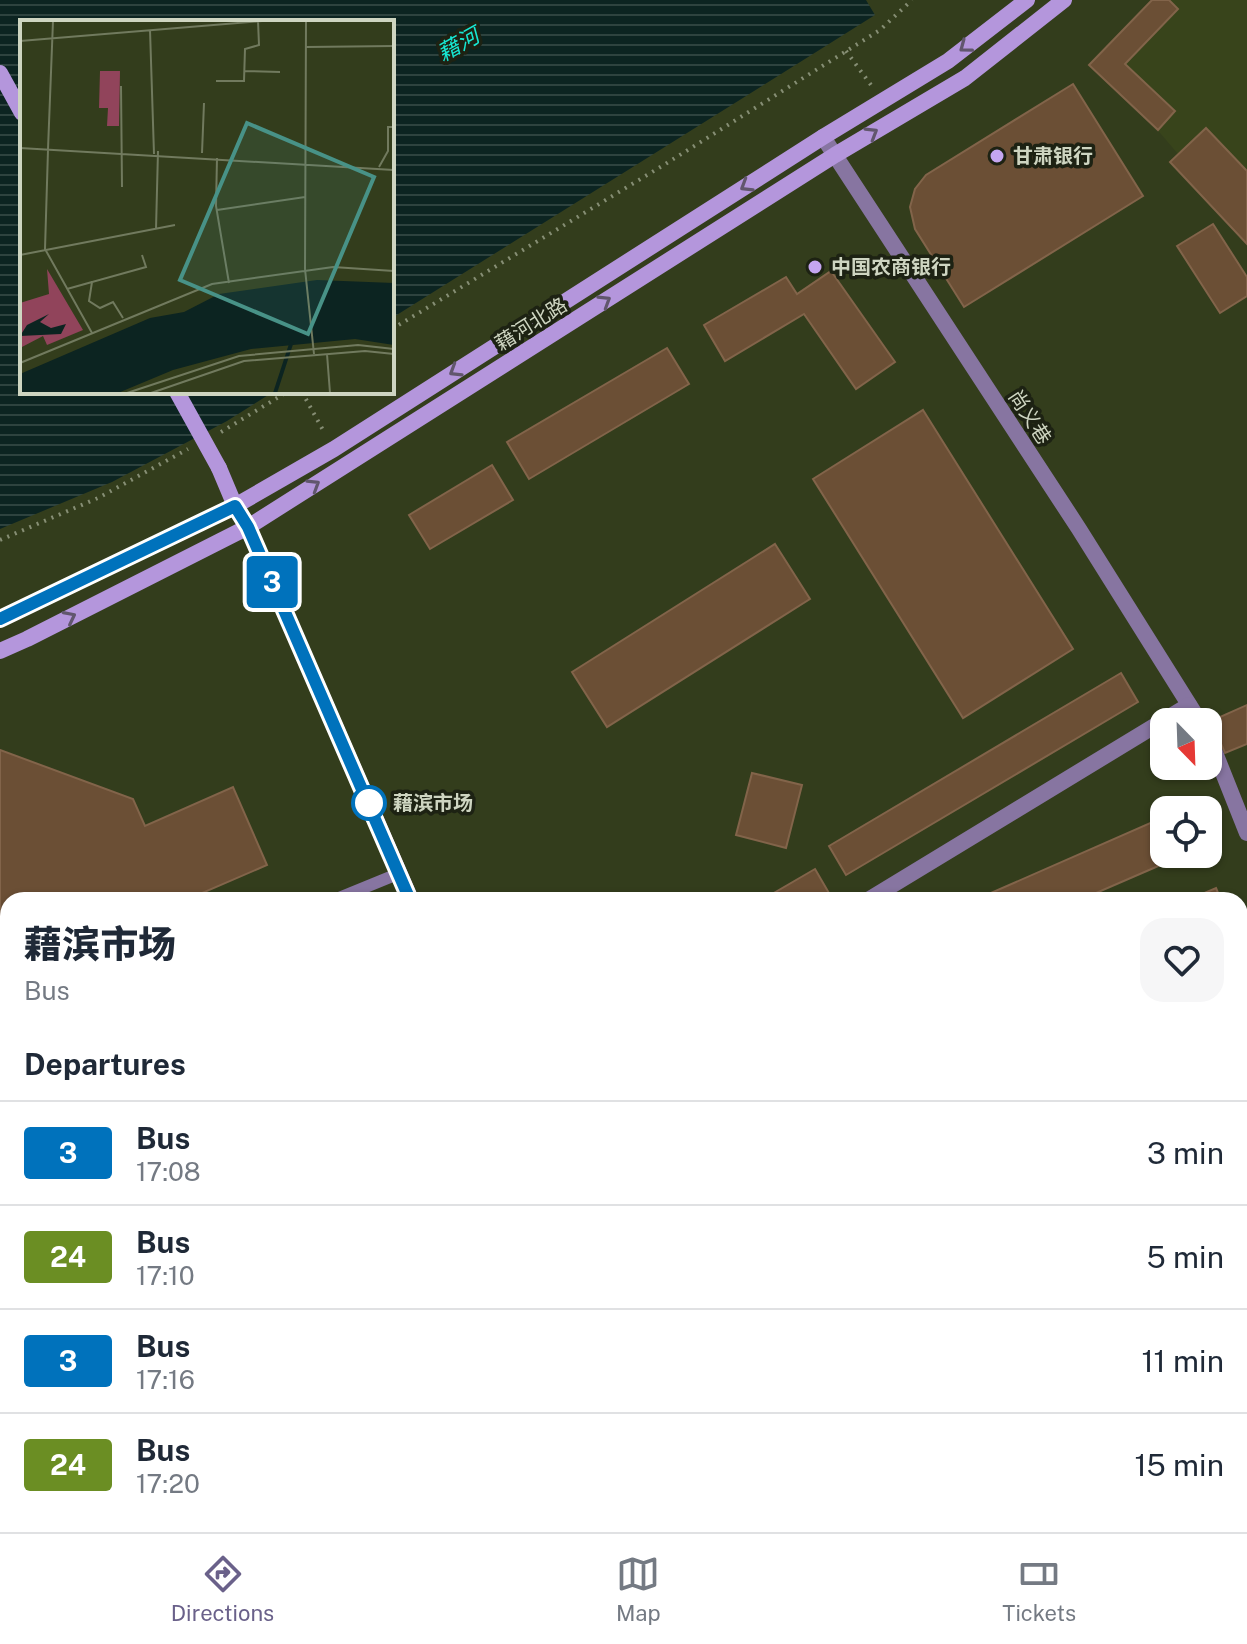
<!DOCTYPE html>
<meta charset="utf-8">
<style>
:root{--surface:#fff;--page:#f6f6f7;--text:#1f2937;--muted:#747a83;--line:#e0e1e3;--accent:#6a618a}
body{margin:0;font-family:"Public Sans","Noto Sans SC",sans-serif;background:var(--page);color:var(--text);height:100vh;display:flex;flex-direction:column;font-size:30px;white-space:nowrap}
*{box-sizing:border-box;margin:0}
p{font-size:26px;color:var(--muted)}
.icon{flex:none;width:44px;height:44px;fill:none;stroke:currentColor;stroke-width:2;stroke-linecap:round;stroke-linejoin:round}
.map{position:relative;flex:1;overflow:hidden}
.drawer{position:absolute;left:0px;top:892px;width:1248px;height:640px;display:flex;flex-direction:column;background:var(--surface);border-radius:24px 24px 0 0;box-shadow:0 2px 6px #0004}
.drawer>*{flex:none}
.badge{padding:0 16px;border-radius:6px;font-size:28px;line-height:52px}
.needle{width:52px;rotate:157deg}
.controls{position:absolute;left:1150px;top:708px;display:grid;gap:16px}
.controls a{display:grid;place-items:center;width:72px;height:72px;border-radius:16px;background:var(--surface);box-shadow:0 2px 6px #0004;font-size:40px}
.map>.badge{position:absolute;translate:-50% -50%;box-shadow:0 0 0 4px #fff}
h2{padding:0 24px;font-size:30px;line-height:72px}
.round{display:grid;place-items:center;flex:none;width:84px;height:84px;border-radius:24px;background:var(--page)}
.headline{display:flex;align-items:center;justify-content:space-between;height:136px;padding:0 24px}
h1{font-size:38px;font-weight:800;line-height:60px}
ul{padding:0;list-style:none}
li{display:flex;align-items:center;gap:24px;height:104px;padding:0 24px;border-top:2px solid var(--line)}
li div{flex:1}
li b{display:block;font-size:30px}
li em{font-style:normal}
li .badge{min-width:88px;font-weight:700;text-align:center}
.dock{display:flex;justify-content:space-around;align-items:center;height:112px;border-top:2px solid var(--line);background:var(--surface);font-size:22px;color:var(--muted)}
.dock a{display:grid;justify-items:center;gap:4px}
.dock .active{color:var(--accent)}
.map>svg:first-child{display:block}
.built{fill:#38441b}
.water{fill:url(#water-rules)}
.building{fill:#6b4f35;stroke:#82644a;stroke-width:2}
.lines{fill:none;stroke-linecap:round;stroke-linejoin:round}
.path{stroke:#868e74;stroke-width:4;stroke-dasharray:2 6;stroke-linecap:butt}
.lane{stroke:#8775a1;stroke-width:12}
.street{stroke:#8775a1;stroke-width:16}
.secondary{stroke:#b496dc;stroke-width:16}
.primary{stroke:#d2b4fd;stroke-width:20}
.secondary-bridge{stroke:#b496dc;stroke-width:16}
.oneway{stroke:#61566d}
.line-casing{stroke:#fff;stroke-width:18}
.line{stroke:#0072bc;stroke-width:12}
.poi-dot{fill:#c5a6f0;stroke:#1d2213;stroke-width:3}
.stop-dot{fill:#fff;stroke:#0072bc;stroke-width:4}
.labels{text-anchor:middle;stroke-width:7;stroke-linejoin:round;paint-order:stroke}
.poi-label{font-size:20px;font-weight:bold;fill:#ced5c1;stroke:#1d2213;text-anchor:start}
.street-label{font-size:20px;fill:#ced5c1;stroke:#1d2213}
.stop-label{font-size:20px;font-weight:bold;fill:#ced5c1;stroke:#1d2213;text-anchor:start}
.water-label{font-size:22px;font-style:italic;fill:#17e8d3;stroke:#1d2213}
.inset-river{fill:none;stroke:#0c2421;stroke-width:4}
.inset-road{fill:none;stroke:#717a5e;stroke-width:2}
.view{fill:#489287;fill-opacity:0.15;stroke:#489287;stroke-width:4}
.inset-edge{fill:none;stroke:#ced5c1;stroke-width:4}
</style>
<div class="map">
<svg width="1247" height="1532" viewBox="0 0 1247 1532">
<defs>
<pattern id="water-rules" width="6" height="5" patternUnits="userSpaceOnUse" patternTransform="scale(2)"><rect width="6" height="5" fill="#0c2421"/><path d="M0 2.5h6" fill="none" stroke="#2e433f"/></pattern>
</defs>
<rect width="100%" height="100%" fill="#333d1c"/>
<path class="built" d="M1152,0H1247V235L1097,59Z"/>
<path class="water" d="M0,0H866L875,15L392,318V22H22V392H273L227,421L112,482L0,529Z"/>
<g class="building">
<path d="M1152,0H1169L1178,9L1125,64L1175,111L1158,130L1089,65Z"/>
<path d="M1073,84L1143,196L964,307L915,229L910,207L915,189L926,175Z"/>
<path d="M1206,128L1247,171V244L1170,162Z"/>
<path d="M1213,224L1247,277V296L1220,313L1177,246Z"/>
<path d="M831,271L895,362L856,389L804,314L725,361L704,325L786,277L797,294Z"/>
<path d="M667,348L689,384L529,479L507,442Z"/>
<path d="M923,410L1073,649L963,718L813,479Z"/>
<path d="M492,465L513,500L430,549L409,515Z"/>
<path d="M775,544L810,599L607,727L572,672Z"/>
<path d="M1121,673L1138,702L846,875L829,846Z"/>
<path d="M1247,705V744L1225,753L1211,721Z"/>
<path d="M0,750L133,799L145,826L233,787L267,865L186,900H8V977L0,981Z"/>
<path d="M752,773L802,785L786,848L736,835Z"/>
<path d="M1164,817V854H1186L1080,900H975Z"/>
<path d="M815,869L833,900H762Z"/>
<path d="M1216,888L1221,900H1188Z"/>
<path d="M1247,985V1033L1240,1036V988Z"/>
<path d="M1247,1079V1135L1240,1138V1082Z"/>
<path d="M8,1350V1400L0,1403V1353Z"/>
<path d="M46,1524H130L109,1532H49Z"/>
<path d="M552,1524L594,1525L601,1532H530L529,1529Z"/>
<path d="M715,1524H761L765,1532H718Z"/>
<path d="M993,1524H1099L1103,1532H984L982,1528Z"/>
</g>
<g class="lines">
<g class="path">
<path d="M846,51L871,85"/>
<path d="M392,329L667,163L880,30L912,0"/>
<path d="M302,392L324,432"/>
<path d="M221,432L287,392"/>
<path d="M0,540L98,498L188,449"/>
</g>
<g class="lane">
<path d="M334,900L400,873"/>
<path d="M0,1488L8,1507"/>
<path d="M15,1524L18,1532"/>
</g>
<g class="street">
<path d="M823,137L1079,529L1200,722"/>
<path d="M1208,735L1247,833"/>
<path d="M868,900L1189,705"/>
</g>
<g class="secondary">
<path d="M0,73L22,113"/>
<path d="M219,468L235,506L248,527L411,900"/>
<path d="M0,619L235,506L334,449L823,137L948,61L1027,0"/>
<path d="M0,651L27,639L248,527L835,155L965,78L1064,0"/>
<path d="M656,1524L659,1532"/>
</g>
<g class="primary">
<path d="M1240,1185L1247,1182"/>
<path d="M1240,1224L1247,1222"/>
<path d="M322,1532L342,1524"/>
<path d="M407,1532L427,1524"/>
</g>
<path class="secondary-bridge" d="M177,392L219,468"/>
</g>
<defs><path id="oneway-chevron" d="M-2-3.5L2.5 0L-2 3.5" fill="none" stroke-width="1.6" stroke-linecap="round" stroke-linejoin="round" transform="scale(2)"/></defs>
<g class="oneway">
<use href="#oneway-chevron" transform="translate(965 47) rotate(143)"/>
<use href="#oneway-chevron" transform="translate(872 133) rotate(-31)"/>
<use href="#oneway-chevron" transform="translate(746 186) rotate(148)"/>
<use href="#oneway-chevron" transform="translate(605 301) rotate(-32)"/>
<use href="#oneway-chevron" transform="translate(455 371) rotate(148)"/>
<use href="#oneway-chevron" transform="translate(314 485) rotate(-32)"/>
<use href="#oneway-chevron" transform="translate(70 617) rotate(-27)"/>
</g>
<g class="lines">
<defs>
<path id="line" d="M0,619L235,506L248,527L410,900"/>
</defs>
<use href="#line" class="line-casing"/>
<use href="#line" class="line"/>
</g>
<g class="poi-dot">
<circle cx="997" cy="156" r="8"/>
<circle cx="815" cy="267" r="8"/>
</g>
<circle class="stop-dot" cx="369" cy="803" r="16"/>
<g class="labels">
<g class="poi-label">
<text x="1013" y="163">甘肃银行</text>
<text x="831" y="274">中国农商银行</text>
</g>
<g class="street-label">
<text transform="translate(531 324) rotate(-32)" y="7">藉河北路</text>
<text transform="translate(1030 417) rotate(57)" y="7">尚义巷</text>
</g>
<g class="stop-label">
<text x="393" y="810">藉滨市场</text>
</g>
<g class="water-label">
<text transform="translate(458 44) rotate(-29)" y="8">藉河</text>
</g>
</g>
<g transform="translate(20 20)">
<rect width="374" height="374" fill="#333d1c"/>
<path d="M80,51H100L99,106H87L88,88H79ZM27,249L63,310L27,325L23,316L0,328V283L29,274Z" fill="#91445b"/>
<path d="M297,260L374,263V325L335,319L231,329L153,350L98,373H0V354L130,298L164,292L199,274ZM29,294L20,302L31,308L46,304L41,314L0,316L7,305Z" fill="#0c2421"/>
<path class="inset-river" d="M255,373L272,321"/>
<path class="inset-road" d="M286,1L285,249L294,334M130,10L134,134M0,21L242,1M286,27L374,26M224,51L260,52M196,61H224L225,29L239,25L238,1M101,66L102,167M0,128L374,150M28,129L33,1M28,130L25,229L72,313M182,133L184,83M197,138L196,186L209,263M359,147L368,131V107H374M197,190L285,177M136,209L138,131M0,235L155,205M47,269L72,262M103,298L93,282L80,288L69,281L72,262L126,247L122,235M307,334L310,373M0,343L192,264L313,247L374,251M107,373L219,336L338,325L374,329M131,373L224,341L345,331L374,334"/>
<path class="view" d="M227,103L354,157L288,314L160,260Z"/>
<rect width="374" height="374" class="inset-edge"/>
</g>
</svg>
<div class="controls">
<a><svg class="needle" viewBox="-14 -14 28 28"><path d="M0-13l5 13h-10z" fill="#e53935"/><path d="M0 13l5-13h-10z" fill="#747a83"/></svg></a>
<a><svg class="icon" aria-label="locate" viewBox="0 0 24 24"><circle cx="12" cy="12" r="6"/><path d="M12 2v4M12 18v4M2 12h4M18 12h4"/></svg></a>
</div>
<b class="badge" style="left:272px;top:582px;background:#0072bc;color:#fff">3</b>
<section class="drawer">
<div class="headline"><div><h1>藉滨市场</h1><p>Bus</p></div><a class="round"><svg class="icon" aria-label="heart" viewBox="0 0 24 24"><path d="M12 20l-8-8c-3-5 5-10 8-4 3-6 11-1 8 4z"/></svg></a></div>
<h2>Departures</h2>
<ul>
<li><span class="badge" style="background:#0072bc;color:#fff">3</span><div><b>Bus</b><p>17:08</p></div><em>3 min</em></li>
<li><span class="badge" style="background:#6b8e23;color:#fff">24</span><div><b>Bus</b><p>17:10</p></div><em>5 min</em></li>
<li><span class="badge" style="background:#0072bc;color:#fff">3</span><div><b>Bus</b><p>17:16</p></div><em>11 min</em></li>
<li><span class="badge" style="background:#6b8e23;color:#fff">24</span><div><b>Bus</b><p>17:20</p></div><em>15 min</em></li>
</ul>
</section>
</div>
<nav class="dock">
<a class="active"><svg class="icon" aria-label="directions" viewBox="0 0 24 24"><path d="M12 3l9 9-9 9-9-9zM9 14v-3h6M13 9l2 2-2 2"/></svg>Directions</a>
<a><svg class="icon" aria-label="map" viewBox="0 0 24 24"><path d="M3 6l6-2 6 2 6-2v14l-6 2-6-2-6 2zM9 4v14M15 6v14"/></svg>Map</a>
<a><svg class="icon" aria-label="tickets" viewBox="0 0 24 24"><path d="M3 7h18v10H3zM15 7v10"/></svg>Tickets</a>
</nav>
